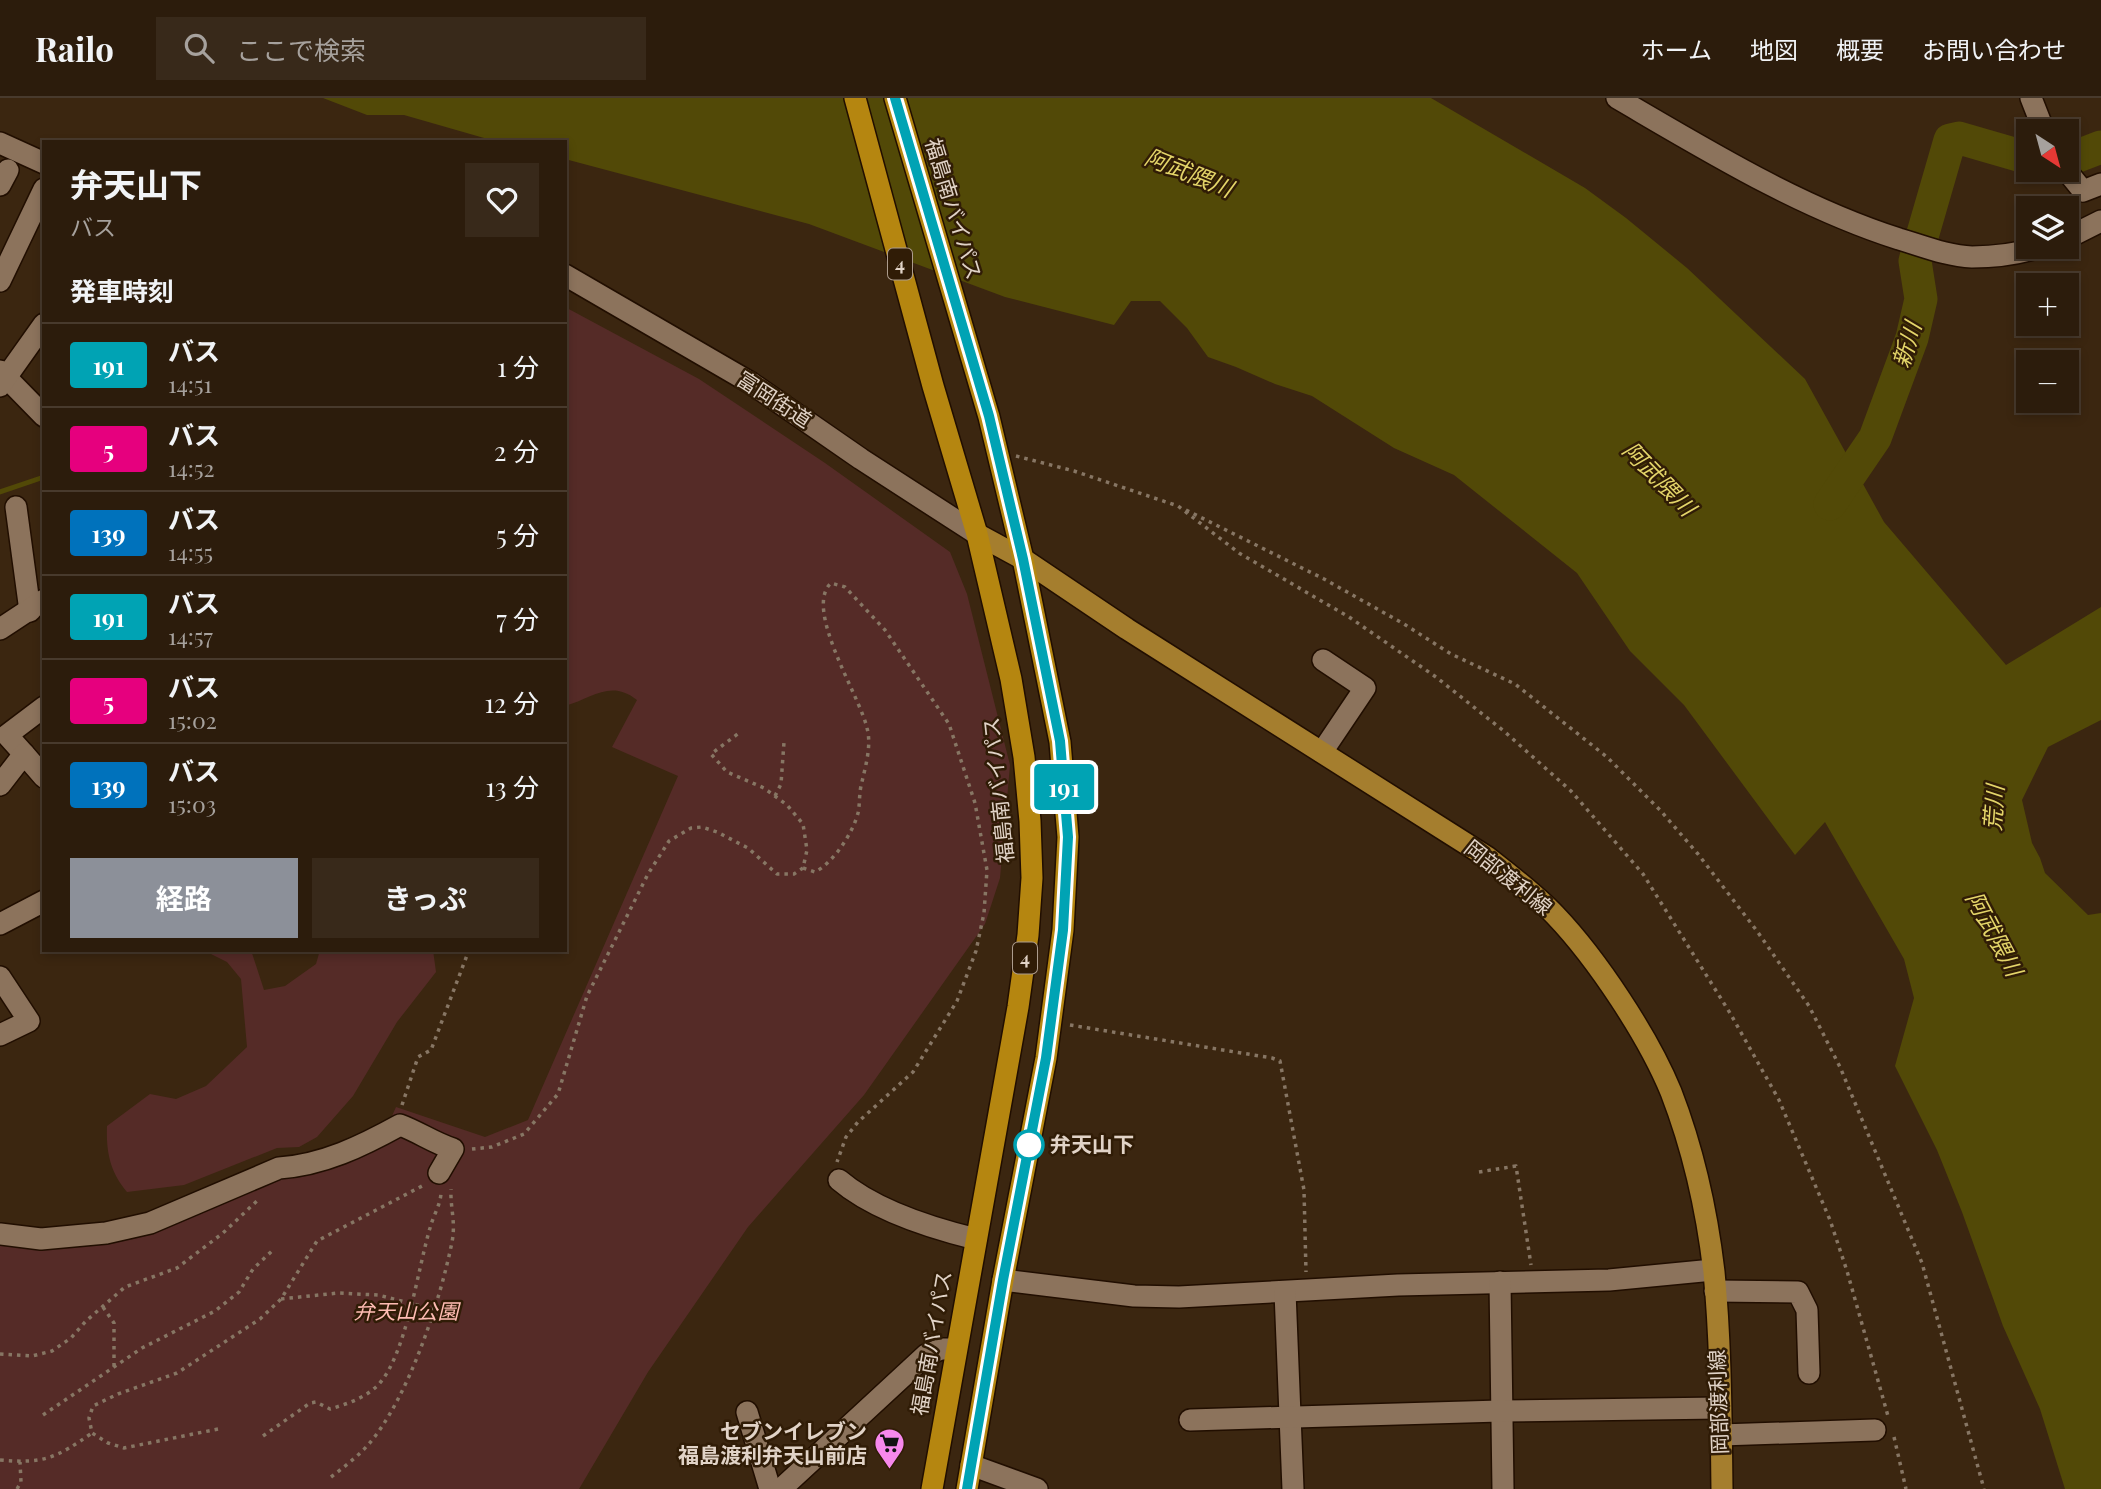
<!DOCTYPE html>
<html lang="ja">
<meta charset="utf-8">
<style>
:root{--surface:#2c1c0c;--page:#38291a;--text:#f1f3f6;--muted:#a6a19d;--line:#483a2d;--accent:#8c9099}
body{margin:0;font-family:"Playfair Display","Noto Sans JP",serif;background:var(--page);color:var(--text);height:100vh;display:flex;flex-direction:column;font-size:26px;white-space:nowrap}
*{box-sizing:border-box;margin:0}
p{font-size:23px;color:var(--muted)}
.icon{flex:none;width:38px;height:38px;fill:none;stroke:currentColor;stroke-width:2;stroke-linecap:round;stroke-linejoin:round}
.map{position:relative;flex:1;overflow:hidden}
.details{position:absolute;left:42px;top:42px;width:525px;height:812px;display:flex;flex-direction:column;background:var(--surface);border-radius:0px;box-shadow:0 4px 10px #0003,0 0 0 2px var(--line)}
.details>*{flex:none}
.badge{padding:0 14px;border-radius:5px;font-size:24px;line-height:46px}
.needle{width:46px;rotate:144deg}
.buttons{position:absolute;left:2016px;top:21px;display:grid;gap:14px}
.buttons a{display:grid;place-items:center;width:63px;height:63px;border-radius:0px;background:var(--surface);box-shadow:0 4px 10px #0003,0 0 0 2px var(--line);font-size:35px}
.map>.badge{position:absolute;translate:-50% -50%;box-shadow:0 0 0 4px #fff}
h2{padding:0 28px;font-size:26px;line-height:63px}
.round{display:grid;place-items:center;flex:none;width:74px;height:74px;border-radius:0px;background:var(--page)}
.overview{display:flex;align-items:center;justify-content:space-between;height:119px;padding:0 28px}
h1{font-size:33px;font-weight:700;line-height:52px}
.button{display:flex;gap:14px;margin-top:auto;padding:14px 28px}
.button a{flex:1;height:80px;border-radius:0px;background:var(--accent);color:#fff;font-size:28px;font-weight:700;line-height:80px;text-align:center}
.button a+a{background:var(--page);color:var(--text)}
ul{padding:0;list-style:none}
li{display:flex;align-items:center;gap:21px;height:84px;padding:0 28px;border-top:2px solid var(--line)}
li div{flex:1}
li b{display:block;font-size:26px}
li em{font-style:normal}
li .badge{min-width:77px;font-weight:700;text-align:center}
header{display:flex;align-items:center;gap:42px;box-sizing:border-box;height:98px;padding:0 35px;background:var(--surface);border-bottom:2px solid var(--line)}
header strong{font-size:33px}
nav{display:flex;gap:38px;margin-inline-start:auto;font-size:24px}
.search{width:490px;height:63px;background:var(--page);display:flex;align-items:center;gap:18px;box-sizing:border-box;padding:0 24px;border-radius:0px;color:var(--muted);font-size:26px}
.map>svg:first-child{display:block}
.green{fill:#552b27}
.water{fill:#524907}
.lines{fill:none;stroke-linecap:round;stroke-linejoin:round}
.stream{stroke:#524907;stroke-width:5}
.river{stroke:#524907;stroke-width:33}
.minor-casing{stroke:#210e00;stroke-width:24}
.major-casing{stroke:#210e00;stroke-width:24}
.highway-casing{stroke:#210e00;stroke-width:24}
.path{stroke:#877664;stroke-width:3.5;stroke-dasharray:3.5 5;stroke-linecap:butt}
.minor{stroke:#8c735c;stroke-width:21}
.major{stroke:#a57e2e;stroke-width:21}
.highway{stroke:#b58610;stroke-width:21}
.line-casing{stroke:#fff;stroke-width:16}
.line{stroke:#00a3b4;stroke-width:10}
.stop-dot{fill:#fff;stroke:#00a3b4;stroke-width:3.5}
.labels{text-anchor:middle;stroke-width:5;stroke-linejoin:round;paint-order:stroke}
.shield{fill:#301c06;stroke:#ac9c8d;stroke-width:2}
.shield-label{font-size:19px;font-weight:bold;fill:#e1d3c7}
.street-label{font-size:21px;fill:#e1d3c7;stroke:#301c06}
.stop-label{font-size:21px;font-weight:bold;fill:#e1d3c7;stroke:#301c06;text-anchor:start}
.park-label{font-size:21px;font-style:italic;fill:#febcb3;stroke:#301c06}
.poi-label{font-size:21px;font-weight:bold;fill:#e1d3c7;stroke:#301c06;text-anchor:end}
.water-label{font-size:23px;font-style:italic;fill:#e4d569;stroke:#301c06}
</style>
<header>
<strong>Railo</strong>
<div class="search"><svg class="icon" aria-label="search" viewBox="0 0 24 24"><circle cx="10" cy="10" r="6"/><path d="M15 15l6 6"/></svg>ここで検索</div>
<nav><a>ホーム</a><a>地図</a><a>概要</a><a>お問い合わせ</a></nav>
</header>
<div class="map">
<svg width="2101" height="1391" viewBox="0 0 2101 1391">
<rect width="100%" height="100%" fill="#3b2610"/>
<g class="green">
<path d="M565,209L699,281L825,365L950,454L967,496L1010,667L1000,780L985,826L864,997L748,1129L648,1274L579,1391H0V1130L38,1134L137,1122L358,1043L388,1027L396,1009L485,1039L528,1022L678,678L612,649L637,602C611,581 592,600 565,608Z"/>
<path d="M203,852H251L264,892L285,888L316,866L320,852H433L436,874L397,924L353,998L317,1039L299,1049L277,1050L184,1087L127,1094C110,1074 106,1054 107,1028L150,996L176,1001L206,988L247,949L241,881L227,864Z"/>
</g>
<path class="water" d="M323,0H1431L1585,90L1626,120L1687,170L1805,281L1884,424L2006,567L2101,509V622L2048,649L2022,702L2032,745L2040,760L2045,775L2088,817L2101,815V1391H2065L2040,1311L2003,1228L1962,1114L1937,1052L1895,968L1914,900L1904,861L1825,724L1795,757L1684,607L1630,553L1577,475L1454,377L1394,350L1312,298L1275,286L1236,269L1208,259L1187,230L1160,203H1131L1114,227L1005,199L809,126L565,61V44H498L404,17H367Z"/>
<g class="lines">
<path class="stream" d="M0,394L44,379"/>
<g class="river">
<path d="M2067,62L2101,49"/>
<path d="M1830,406L1875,340L1912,240L1921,201L1915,163L1950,42L1959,40L2028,60"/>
</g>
<defs>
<g id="minor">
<path d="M1617,0C1708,53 1799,109 1899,141C1923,148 1947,158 1972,159C1995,159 2018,156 2040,149"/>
<path d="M2031,0L2044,33"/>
<path d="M0,45L44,65"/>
<path d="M2066,72L2083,93L2101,86"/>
<path d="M0,87L8,72"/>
<path d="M2067,140L2101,123"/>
<path d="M565,177L751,285L861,361L977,436"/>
<path d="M0,183L44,91"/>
<path d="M0,273L44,318"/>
<path d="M0,288L44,226"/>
<path d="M16,409L30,513"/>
<path d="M0,531L44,502"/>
<path d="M1322,654L1365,590L1323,562"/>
<path d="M24,656L7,637L44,609"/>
<path d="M0,687L24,656L44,679"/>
<path d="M0,826L44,803"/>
<path d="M0,879L29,923L0,937"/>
<path d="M839,1082C874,1112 931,1130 976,1141"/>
<path d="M0,1136L41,1141L106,1135L150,1125L279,1070C323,1067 362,1048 400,1027C419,1034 434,1045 453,1051L439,1075"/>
<path d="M1003,1182L1134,1198L1179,1199L1398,1187L1609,1182L1713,1172"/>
<path d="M1500,1184L1503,1391"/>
<path d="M1715,1193L1798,1194L1807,1212L1809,1275"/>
<path d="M1285,1194L1293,1391"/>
<path d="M747,1314L770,1391"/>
<path d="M1190,1322L1500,1313L1720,1310"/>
<path d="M1721,1337L1875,1332"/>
<path d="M971,1367L1037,1391"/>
<path d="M781,1391L926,1257L941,1251H956"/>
</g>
<path id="major" d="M977,436L1023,461L1127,531L1487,759C1510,777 1535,796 1555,817C1597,861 1648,938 1671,994C1693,1051 1707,1114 1714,1174C1721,1246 1721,1319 1722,1391"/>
<g id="highway">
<path d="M855,0L933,288L977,436L1011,581L1024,659L1030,723L1032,780L1028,837L1018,909L932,1391"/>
<path d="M895,0L989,319L1023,461L1060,644L1068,739L1063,832L1046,960L1003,1182L967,1391"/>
</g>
</defs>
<use href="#minor" class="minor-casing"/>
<use href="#major" class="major-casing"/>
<use href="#highway" class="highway-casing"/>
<g class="path">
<path d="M1016,358L1074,373L1178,408L1239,455L1349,519L1436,579L1505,634L1571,693L1643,776L1730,915L1779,1002L1830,1122L1847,1173L1888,1318"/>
<path d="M1186,412L1324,481L1404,526L1451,556L1515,586L1607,659L1660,712L1698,756L1757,833L1809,908L1840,969L1922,1165L1984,1391"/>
<path d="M775,698L781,686L784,644"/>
<path d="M803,770L815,774C833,765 853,735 858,715C860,706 859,697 861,688C865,670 872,648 867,630C860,598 803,511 831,485L845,489L885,532L949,626L975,705L987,772L984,815L976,853L957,903L913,974L858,1024L846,1039L837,1064"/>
<path d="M1070,927L1272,960L1280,963L1304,1092L1306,1174"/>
<path d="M402,1007L418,959L431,952L469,852"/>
<path d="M472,1051L492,1049L524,1036L558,996L587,898L648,776L669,743L691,730L702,729L717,734L748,750L777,776H794L803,770L807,752L803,726L787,707L764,690L727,674L711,656L739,635"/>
<path d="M1479,1074L1516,1068L1531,1167"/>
<path d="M281,1201L338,1195L378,1197L433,1211"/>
<path d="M103,1209L114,1225V1269"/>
<path d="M0,1256L32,1258L52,1253L71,1240L86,1223L125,1189L177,1170L223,1135L259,1101"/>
<path d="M43,1317L142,1250L215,1213L239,1194L253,1171L274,1151"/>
<path d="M218,1331L124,1350L108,1345L92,1335L89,1320L93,1308L118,1296L177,1275L260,1221L281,1201L317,1143L424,1087"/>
<path d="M263,1338L310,1305L316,1304L330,1311C347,1306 365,1300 378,1287C406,1258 418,1170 430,1130C433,1118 441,1106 441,1094"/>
<path d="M1894,1339L1906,1391"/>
<path d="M0,1362C44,1366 56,1360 92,1335"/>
<path d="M331,1379C344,1369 357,1359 368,1347C408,1301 440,1204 452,1144C456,1124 450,1109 451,1091"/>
<path d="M17,1391L21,1384L20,1364"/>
</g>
<use href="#minor" class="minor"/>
<use href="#major" class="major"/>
<use href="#highway" class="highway"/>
</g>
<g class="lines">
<defs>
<path id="line" d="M895,0L989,318L1023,461L1060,643L1068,739L1063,832L1046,960L1003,1182L967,1391"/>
</defs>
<use href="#line" class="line-casing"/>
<use href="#line" class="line"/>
</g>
<defs>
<symbol id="supermarket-pin" viewBox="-11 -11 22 30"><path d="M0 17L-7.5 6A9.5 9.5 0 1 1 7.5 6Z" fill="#f788ec" stroke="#301c06"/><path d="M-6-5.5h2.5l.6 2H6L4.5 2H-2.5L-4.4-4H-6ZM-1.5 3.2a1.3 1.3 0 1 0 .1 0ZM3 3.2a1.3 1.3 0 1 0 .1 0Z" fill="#111"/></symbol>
</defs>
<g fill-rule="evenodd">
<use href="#supermarket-pin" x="872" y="1328" width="35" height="47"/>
</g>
<circle class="stop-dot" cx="1029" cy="1047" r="14"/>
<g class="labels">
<g class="shield">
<rect x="888" y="150.5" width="24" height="31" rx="5"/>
<rect x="1013" y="844.5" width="24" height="31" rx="5"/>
</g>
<g class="shield-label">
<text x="900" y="173">4</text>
<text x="1025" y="867">4</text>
</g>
<g class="street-label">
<text transform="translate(953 111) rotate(73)" y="7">福島南バイパス</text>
<text transform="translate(774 302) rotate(33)" y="7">富岡街道</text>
<text transform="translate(999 692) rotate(-96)" y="7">福島南バイパス</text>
<text transform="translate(1508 780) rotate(39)" y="7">岡部渡利線</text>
<text transform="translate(932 1245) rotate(-80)" y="7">福島南バイパス</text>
<text transform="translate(1719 1304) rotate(-92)" y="7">岡部渡利線</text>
</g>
<g class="stop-label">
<text x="1050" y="1054">弁天山下</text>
</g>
<g class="park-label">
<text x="406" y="1221">弁天山公園</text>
</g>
<g class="poi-label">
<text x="867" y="1341">セブンイレブン<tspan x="867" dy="24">福島渡利弁天山前店</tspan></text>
</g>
<g class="water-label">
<text transform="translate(1189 75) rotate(22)" y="8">阿武隈川</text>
<text transform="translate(1907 247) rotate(-73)" y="8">新川</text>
<text transform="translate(1659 381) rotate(46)" y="8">阿武隈川</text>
<text transform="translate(1994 710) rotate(-86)" y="8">荒川</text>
<text transform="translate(1994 836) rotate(62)" y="8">阿武隈川</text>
</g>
</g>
</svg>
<div class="buttons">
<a><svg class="needle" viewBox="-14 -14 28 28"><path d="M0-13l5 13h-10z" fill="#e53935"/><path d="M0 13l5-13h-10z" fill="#a6a19d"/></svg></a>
<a><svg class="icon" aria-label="layers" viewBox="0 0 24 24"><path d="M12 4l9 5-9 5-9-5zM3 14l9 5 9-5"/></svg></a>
<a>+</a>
<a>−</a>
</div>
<b class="badge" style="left:1064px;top:689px;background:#00a3b4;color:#fff">191</b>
<section class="details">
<div class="overview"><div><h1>弁天山下</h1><p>バス</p></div><a class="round"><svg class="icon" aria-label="heart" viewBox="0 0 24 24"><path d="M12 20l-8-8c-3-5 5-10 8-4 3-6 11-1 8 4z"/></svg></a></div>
<h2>発車時刻</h2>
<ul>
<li><span class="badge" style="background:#00a3b4;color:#fff">191</span><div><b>バス</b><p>14:51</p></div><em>1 分</em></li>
<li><span class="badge" style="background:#e6007e;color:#fff">5</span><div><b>バス</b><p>14:52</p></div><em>2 分</em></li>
<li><span class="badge" style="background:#0072bc;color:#fff">139</span><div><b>バス</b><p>14:55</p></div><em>5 分</em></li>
<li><span class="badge" style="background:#00a3b4;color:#fff">191</span><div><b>バス</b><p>14:57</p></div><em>7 分</em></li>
<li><span class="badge" style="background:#e6007e;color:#fff">5</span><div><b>バス</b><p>15:02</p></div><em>12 分</em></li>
<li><span class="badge" style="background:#0072bc;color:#fff">139</span><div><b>バス</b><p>15:03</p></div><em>13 分</em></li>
</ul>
<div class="button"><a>経路</a><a>きっぷ</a></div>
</section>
</div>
